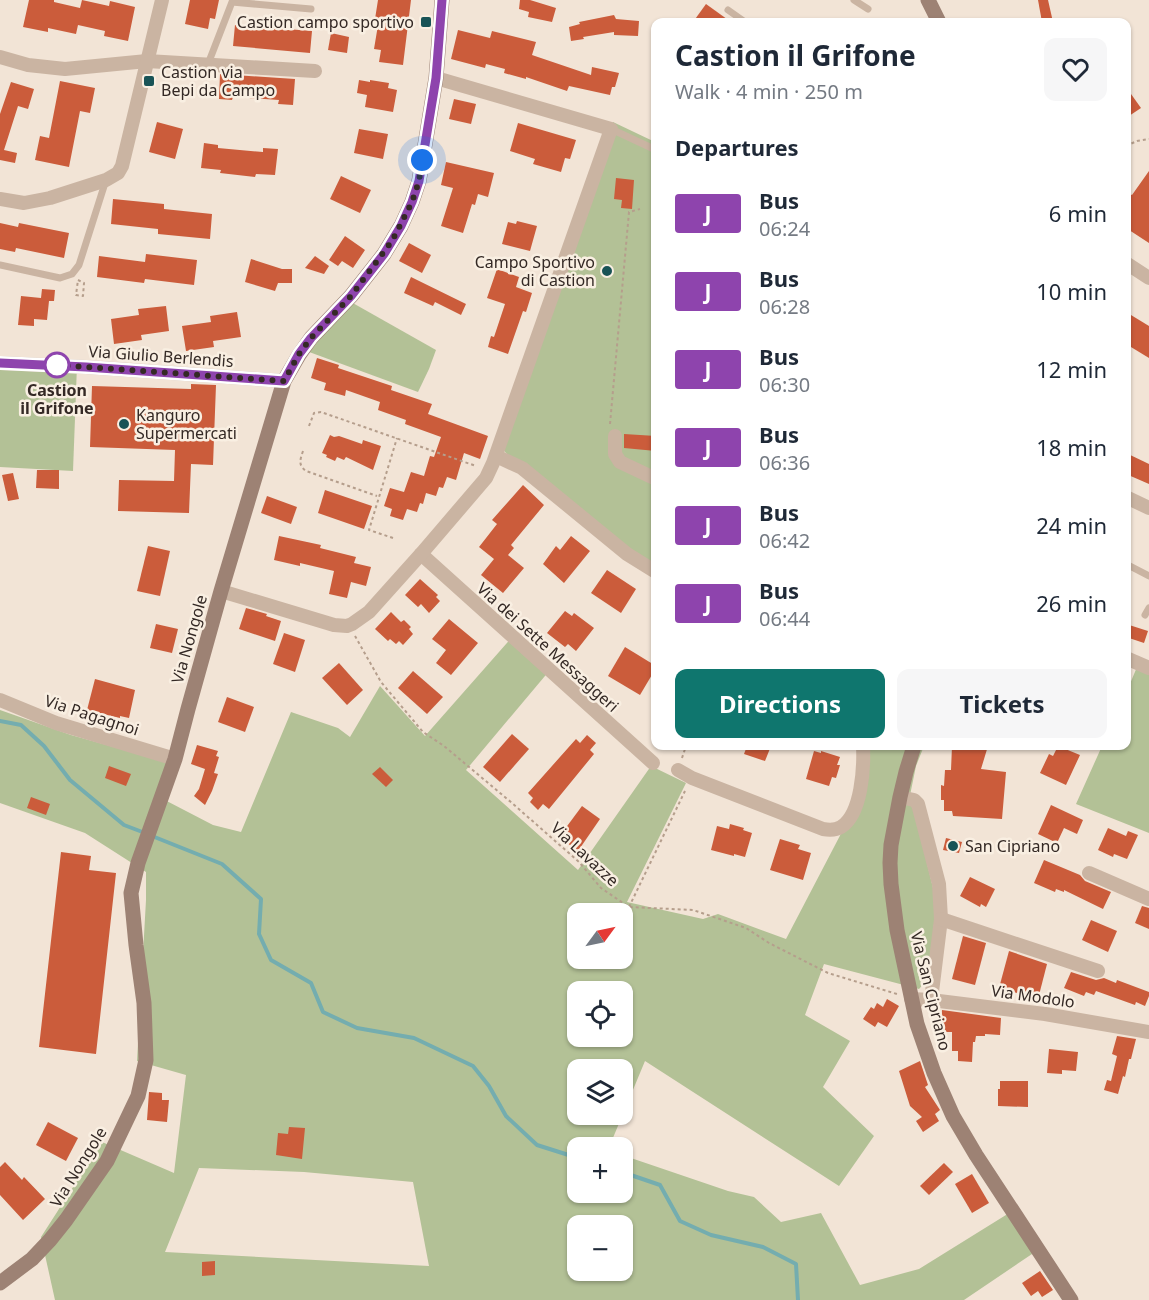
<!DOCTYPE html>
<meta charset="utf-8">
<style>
:root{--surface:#fff;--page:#f6f6f7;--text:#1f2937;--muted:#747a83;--accent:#0f766e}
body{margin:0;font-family:"Noto Sans",sans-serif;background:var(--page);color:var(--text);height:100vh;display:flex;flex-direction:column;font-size:22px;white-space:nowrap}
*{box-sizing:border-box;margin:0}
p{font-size:20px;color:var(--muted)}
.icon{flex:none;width:33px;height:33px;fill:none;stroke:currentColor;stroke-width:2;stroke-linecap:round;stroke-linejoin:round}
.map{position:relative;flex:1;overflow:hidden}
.drawer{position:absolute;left:651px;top:18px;width:480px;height:732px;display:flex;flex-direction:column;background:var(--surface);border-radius:12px;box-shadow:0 2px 4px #0004}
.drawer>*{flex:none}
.badge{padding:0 12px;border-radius:4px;font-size:21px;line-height:39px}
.needle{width:39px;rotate:57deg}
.controls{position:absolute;left:567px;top:903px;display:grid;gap:12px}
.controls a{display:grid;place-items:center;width:66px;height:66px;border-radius:12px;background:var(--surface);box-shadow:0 2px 4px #0004;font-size:30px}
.you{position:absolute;width:30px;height:30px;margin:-15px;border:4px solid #fff;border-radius:50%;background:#1a73e8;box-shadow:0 0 0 9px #1a73e833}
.map>.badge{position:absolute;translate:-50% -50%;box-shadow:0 0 0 3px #fff}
h2{padding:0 24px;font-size:22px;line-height:54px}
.round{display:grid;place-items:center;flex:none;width:63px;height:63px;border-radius:12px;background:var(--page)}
.head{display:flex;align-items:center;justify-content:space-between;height:102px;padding:0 24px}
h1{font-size:28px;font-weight:700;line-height:45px}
.action{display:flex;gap:12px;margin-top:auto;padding:12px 24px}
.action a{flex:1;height:69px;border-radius:12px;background:var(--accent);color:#fff;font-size:24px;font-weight:700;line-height:69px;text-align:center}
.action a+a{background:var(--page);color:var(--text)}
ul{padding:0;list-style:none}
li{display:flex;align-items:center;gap:18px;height:78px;padding:0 24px}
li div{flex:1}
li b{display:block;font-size:22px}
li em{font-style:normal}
li .badge{min-width:66px;font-weight:700;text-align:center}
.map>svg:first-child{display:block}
.green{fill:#b3c196;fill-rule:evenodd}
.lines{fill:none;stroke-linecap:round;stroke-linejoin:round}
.stream{stroke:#74adaf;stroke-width:4}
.building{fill:#cb5c3b}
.path{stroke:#b59e8c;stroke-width:2;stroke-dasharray:3 3;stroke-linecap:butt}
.lane{stroke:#cab4a2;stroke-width:7}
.street{stroke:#cab4a2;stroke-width:14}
.secondary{stroke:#9d8274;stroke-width:15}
.line-casing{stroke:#fff;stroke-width:14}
.line{stroke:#8e44ad;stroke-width:9}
.walk{stroke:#342925;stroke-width:6;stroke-dasharray:0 10.8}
.poi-dot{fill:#195356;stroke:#f9efe2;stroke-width:2}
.stop-dot{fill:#fff;stroke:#8e44ad;stroke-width:3}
.labels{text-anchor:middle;stroke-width:5;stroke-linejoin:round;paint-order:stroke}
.poi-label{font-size:16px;fill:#342925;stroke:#f9efe2;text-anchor:start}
.street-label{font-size:16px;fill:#342925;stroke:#f9efe2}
.stop-label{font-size:16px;font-weight:bold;fill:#342925;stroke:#f9efe2}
</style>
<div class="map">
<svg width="1149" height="1300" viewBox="0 0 1149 1300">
<rect width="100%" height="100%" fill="#f2e4d6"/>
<g class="green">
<path d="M613,122L655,142V574L522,468L503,450L511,399Z"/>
<path d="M351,302L436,350L429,369L418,392L301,349Z"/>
<path d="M0,365H77L73,471L0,467Z"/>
<path d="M514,635L550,670L466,770L578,870L651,766L686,783L627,902L703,919L718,914L786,939L845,826L858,795L862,746H924L916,766L908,805H913L934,892L936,906L928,979L919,989L824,964L805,1015L850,1041L823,1087L874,1136L839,1186L645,1061L610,1145L614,1147L578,1148V1192H622L623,1153L628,1157L728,1191L754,1197L781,1222L821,1213L860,1285L919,1269L1014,1210L1038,1250L964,1300H55L41,1237L102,1142L174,1173L186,1075L137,1061L146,900V872L85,833L0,803V710L71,735L171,763L159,797L213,825L241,832L291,712L338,728L350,737L380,686L425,736ZM578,914H622V958H578ZM578,992H622V1036H578ZM578,1070H622V1114H578ZM199,1168L304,1172L413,1182L429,1266L165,1252ZM578,1226H622V1270H578Z"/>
<path d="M1137,667L1149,673V833L1076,804L1102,746H1126L1127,691Z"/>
</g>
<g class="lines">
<g class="stream">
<path d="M0,721L21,725L44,746L70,780L124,825L145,833"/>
<path d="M152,836L222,864L261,899L259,934L271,960L311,983L323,1012L357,1028L414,1038L473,1066L489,1086L506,1116L537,1145L578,1158"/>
<path d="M622,1172L660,1185L680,1221L711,1235L763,1247L796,1264L798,1300"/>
</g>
</g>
<g class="building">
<path d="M29,0H54V2L80,8L82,0L109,6L110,1L135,7L128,41L104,36L105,31L78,25L76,34L48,28V32L23,27Z"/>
<path d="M190,0H219L215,19L210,18L208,29L185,24Z"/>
<path d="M378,0H411L403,65L379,62L381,50L374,49L379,19H375Z"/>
<path d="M520,0H530L556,8L552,22L528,17L529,12L519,9Z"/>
<path d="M1038,0H1048L1053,22H1042Z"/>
<path d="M706,4L731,22H693Z"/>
<path d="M614,15L616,19L639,21L638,36L614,35V32L583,37L584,39L571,41L569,27L580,24L579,22Z"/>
<path d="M235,25L312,31L310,53L233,46Z"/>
<path d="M458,30L490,38L492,31L536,42L532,55L591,75L592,67L619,73L615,87H612L610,95L569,86L567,91L526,77V79L504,73L505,69L486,64L485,68L451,59Z"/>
<path d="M331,33L349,37L347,53L328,50Z"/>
<path d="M220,74L295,79L293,105L278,104L279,100L233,97L232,100L219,99Z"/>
<path d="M359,80L370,82V80L389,83L388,88L397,90L393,112L365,107L367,95L357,93Z"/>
<path d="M60,81L95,88L90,113L80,111L69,167L35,160L40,136L49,138Z"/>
<path d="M11,82L34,89L28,109L18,106L4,150L17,153L15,163L0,160V114Z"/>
<path d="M1126,87L1141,108L1126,118Z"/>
<path d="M454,99L476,104L471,124L449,119Z"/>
<path d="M157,122L183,129L175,159L149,152Z"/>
<path d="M518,123L576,140L570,159L565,158L561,172L533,164L535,159L510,151Z"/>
<path d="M359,129L388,134L383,159L354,153Z"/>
<path d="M204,143L218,145V148L263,152V148L278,149L275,175L256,174L255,177L220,173L221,170L201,168Z"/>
<path d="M446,162L494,173L488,197L478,194L475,205L472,204L463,233L441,226L453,188L441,185Z"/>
<path d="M1149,171V243L1126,228V192L1132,195Z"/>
<path d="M341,176L371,190L360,213L330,199Z"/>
<path d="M616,178L634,180L632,209L621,208L622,200L614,199Z"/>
<path d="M113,199L164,204V209L212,214L210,239L158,234V229L111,224Z"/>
<path d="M517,221L537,226L530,251L502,244L508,222L516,224Z"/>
<path d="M0,223L18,227L19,223L69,233L64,258L16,248L15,252L0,249Z"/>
<path d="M345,236L365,250L353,268L342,261L338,266L329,260Z"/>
<path d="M409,243L431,255L422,273L399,261Z"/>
<path d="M146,254L197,260L194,285L145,279L144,283L97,277L99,256L145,262Z"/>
<path d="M315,256L329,266L324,274L305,268Z"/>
<path d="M251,259L282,269H292V283H278L275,291L245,282Z"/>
<path d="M497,269L519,277L516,287L532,293L526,312L523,311L508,354L488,347L491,336L494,337L505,304L487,298Z"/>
<path d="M411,277L466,304L461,315L435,302L433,306L404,293Z"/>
<path d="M42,289L55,290L54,301H49L47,320L34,319V326L18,325L21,296L41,298Z"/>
<path d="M166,306L169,331L141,335L142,340L114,344L111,319L139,315L138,309Z"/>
<path d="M237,312L241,337L213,341L214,347L186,351L182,326L211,322L210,316Z"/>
<path d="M1126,312L1149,326V358L1126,344Z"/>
<path d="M317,358L339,365L338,368L392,386L391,390L432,404L428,414L488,436L480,459L464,453L456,480L447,477L443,488L439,487L436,496L426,493L423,504L420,503L417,512L407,509L403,520L390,516L392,509L384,506L390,488L404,492L411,472L424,476L430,456L434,457L441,437L405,424L406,420L378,410L380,402L346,390L345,396L324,390L326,383L311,378Z"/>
<path d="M191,384L216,385L213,465L191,464L189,513L118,511L119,480L174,481L175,450L90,447L92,386L191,389Z"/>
<path d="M624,434L656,436V451L624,448Z"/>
<path d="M330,435L334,437L339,436L362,444L363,440L381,446L373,470L346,457L344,460L337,457L335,461L326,457L327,455L322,453Z"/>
<path d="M1126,453L1149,464V484L1126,474Z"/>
<path d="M37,470H59V489L36,488Z"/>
<path d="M13,473L19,499L8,501L2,475Z"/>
<path d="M523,485L544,505L511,545L514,548L508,555L524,568L503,593L481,575L494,559L479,547L497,524L492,520Z"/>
<path d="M325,490L372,506L364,529L318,513Z"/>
<path d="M267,496L297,507L291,524L261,513Z"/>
<path d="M279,536L321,545L320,548L356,557L354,563L371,567L366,586L351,582L347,598L329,594L334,571L300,563V566L274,560Z"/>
<path d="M571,536L590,551L564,583L543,564L556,546L560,550Z"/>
<path d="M148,546L170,551L160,596L137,591Z"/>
<path d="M607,570L636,589L621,613L591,593Z"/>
<path d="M420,579L438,595L436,597L440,601L429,613L421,604L418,607L405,595Z"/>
<path d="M246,608L267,614L266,616L281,621L275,641L239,629Z"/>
<path d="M565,611L572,616L574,613L594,628L576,651L568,644L565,647L547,633Z"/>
<path d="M391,612L401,622L404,620L411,627L409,629L413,634L403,645L399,641L396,644L390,639L388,641L375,629Z"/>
<path d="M449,619L478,643L451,675L436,663L446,650L432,639Z"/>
<path d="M156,624L178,629L172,653L150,648Z"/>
<path d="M1126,624L1148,631L1144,643L1126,637Z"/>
<path d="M284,633L305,640L295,672L273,664Z"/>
<path d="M625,647L656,666V668L640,695L608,676Z"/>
<path d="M339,663L363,690L347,705L322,678Z"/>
<path d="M413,671L443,697L427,714L398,688Z"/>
<path d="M95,679L135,690L129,718L120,716V718L87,710Z"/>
<path d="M227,697L254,707L245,732L218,722Z"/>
<path d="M512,734L529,749L500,782L483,767Z"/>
<path d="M587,735L596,743L590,750L594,754L549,809L543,804L538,810L530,802L533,798L528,793L576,739L580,743Z"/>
<path d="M197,745L218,751L216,756L219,757L214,773L218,774L212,791L205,805L194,796L199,789L205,769L191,764Z"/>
<path d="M747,746H771L765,761L744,754Z"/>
<path d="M952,746H988L981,769L1006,772L1002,819L953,816L952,811H944V800H941V785L944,786L945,770H951Z"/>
<path d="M1058,746L1080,755L1066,785L1040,773L1049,754L1053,756Z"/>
<path d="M814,751L821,753V751L840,757L837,765H840L836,778L832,777L829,786L806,779Z"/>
<path d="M109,766L131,774L126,786L105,778Z"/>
<path d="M380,767L393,780L386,787L372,774Z"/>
<path d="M31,797L50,804L46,815L27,808Z"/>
<path d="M1051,805L1083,820L1077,834L1064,828L1057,843L1038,834Z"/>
<path d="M582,806L600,819L578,851L559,837Z"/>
<path d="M730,824L744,828L743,830L752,833L745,857L734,854V856L711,850L717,826L729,829Z"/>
<path d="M1108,828L1126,836L1128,831L1138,835L1127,859L1114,854L1113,857L1098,850Z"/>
<path d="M946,838L962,842L959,853L943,850Z"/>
<path d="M780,839L800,845L798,849L811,853L803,880L770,870Z"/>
<path d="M61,852L91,856L89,870L116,873L96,1054L39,1047Z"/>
<path d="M1044,860L1080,875L1085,881L1111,892L1103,909L1064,890V892L1056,889L1055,892L1034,883Z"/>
<path d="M970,877L995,889L986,907L981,904L980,907L960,896Z"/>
<path d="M1142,906L1149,908V929L1135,923Z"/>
<path d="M1091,920L1117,931L1108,952L1082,940Z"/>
<path d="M963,936L986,943L975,985L952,979Z"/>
<path d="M1009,951L1047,964L1038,999L999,988Z"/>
<path d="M1071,972L1096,980L1104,978L1116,983L1117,980L1149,992V996L1145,1006L1136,1002L1135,1005L1096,991L1094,995L1086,992L1084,996L1064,988Z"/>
<path d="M887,999L899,1006L887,1027L878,1022L875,1027L863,1019L871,1007L874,1009L877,1003L883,1007Z"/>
<path d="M942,1010L1001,1018L1000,1035L985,1034V1036H976L975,1042H973L972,1062L958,1061V1051H952V1032H941Z"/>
<path d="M1117,1036L1136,1039L1131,1059H1129L1125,1077L1123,1076L1118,1094L1104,1090L1107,1080L1111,1081L1117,1056L1112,1054Z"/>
<path d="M1049,1049L1078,1052L1076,1071L1062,1070V1074L1047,1073Z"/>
<path d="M920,1061L928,1085L925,1087L940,1110L935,1114L939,1121L923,1132L916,1121L922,1117L910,1106L899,1071Z"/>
<path d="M1000,1081H1028V1107L998,1106V1089H1000Z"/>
<path d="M149,1092L162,1093V1100H169L167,1122L147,1120Z"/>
<path d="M48,1122L78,1138L66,1161L36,1145Z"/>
<path d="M289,1127L305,1128L302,1159L276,1155L278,1133L288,1134Z"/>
<path d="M5,1162L22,1180L24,1177L45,1199L23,1220L0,1195V1167Z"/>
<path d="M944,1163L953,1172L929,1195L920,1186Z"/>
<path d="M972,1174L989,1203L972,1213L955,1184Z"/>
<path d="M215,1261V1275L202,1276V1262Z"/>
<path d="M1040,1271L1053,1290L1042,1297L1038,1291L1031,1296L1022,1283Z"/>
</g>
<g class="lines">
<g class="path">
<path d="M1126,146L1137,141L1149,139"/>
<path d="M78,280L84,283L83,296L76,295Z"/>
<path d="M610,424L629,212L640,209"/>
<path d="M309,426L314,413L321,412L476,466"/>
<path d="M303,451C300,460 298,465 306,471L377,496"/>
<path d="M393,538L369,530L397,438"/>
<path d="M355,636L381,682L423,732L444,746L512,803L579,862L601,888L629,907L693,910L746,928L769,943L828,973L897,994"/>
<path d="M682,758L686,746"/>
<path d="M629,907L685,791"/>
</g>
<g class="lane">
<path d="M854,0L868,9"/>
<path d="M728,10L745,22"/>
<path d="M208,64L232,2L311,9"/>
<path d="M611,129L656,150"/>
<path d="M0,265L60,278L72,274L79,265L106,180"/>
<path d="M1126,564L1149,576"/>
<path d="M1145,615L1149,608"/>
</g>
<g class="street">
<path d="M0,57L28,65L65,69L147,61L315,71"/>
<path d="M0,199L24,203L50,198L106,180L118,173L122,166L162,0"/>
<path d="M1126,263L1149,278"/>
<path d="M0,363L86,367L284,381"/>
<path d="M615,436V454L620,462L656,479"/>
<path d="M496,456L522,468L627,554L656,572"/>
<path d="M1126,497L1149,508"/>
<path d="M421,554L653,763"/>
<path d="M221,591L334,625L347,626L352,624L369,612L421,554L486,478L493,463L611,129L436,78"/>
<path d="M1126,658L1149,668"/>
<path d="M0,700L56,723L175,759"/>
<path d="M678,770L692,778L823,829C829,830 836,830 841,827C862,814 864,767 863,746"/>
<path d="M900,797L914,800L918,804L939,884L941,919L931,1000"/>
<path d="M1089,873L1149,899"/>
<path d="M941,919L1098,971"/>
<path d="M911,999L931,1000L1045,1014L1149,1032"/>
</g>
<g class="secondary">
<path d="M928,0L939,22"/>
<path d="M914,746L906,772L900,797L891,845L890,863L891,884L897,930L917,1024L934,1073L953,1116L976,1155L1071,1300"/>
<path d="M0,1283L32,1259L50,1240L66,1220L107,1161L138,1096L146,1060L144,1003L136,945L131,893L138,863L175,759L188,709L221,591L284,381L299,355L311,338L351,296L384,254L401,226L412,202L419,181L436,78L442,0"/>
</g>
</g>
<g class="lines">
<defs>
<path id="line" d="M0,363L86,367L284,381L299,354L311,338L351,296L384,254L401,226L412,202L419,181L436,78L442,0"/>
</defs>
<use href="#line" class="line-casing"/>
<use href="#line" class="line"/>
<path class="walk" d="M57,365L284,381L299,354L311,338L351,296L392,241L412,202L419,181L422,160"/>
</g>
<g class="poi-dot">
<rect x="420" y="16" width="12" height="12" rx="3"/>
<rect x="143" y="75" width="12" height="12" rx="3"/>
<circle cx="607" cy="271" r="6"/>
<circle cx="124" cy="424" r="6"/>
<circle cx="953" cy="846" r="6"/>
</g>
<circle class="stop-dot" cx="57" cy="365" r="12"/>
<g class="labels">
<g class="poi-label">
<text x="414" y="28" text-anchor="end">Castion campo sportivo</text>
<text x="161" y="78">Castion via<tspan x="161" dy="18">Bepi da Campo</tspan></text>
<text x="595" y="268" text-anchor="end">Campo Sportivo<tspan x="595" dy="18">di Castion</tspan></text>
<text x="136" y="421">Kanguro<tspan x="136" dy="18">Supermercati</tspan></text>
<text x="965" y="852">San Cipriano</text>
</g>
<g class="street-label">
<text transform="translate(161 356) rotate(4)" y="6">Via Giulio Berlendis</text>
<text transform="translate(189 639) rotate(-74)" y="6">Via Nongole</text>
<text transform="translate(548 647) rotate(42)" y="6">Via dei Sette Messaggeri</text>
<text transform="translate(92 715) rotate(18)" y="6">Via Pagagnoi</text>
<text transform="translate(585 854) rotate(43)" y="6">Via Lavazze</text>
<text transform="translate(931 991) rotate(76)" y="6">Via San Cipriano</text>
<text transform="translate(1033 996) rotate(8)" y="6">Via Modolo</text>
<text transform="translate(78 1167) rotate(-58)" y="6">Via Nongole</text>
</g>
<g class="stop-label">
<text x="57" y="396">Castion<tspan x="57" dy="18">il Grifone</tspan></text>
</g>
</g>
</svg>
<div class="controls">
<a><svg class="needle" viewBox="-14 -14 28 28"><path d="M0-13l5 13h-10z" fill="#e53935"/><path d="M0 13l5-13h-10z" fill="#747a83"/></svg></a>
<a><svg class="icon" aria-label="locate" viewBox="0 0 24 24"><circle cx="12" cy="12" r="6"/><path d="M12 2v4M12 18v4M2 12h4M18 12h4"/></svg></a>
<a><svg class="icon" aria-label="layers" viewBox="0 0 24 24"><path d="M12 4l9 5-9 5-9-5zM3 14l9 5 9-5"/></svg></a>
<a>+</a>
<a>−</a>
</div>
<div class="you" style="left:422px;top:160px"></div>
<section class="drawer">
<div class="head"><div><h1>Castion il Grifone</h1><p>Walk · 4 min · 250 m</p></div><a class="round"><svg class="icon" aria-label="heart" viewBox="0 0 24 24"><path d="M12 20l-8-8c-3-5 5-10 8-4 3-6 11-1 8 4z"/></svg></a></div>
<h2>Departures</h2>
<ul>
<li><span class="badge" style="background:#8e44ad;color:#fff">J</span><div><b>Bus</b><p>06:24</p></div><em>6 min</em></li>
<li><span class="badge" style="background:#8e44ad;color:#fff">J</span><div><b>Bus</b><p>06:28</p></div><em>10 min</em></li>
<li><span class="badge" style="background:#8e44ad;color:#fff">J</span><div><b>Bus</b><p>06:30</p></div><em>12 min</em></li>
<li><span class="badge" style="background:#8e44ad;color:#fff">J</span><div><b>Bus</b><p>06:36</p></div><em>18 min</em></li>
<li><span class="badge" style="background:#8e44ad;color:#fff">J</span><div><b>Bus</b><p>06:42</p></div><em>24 min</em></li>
<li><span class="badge" style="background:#8e44ad;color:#fff">J</span><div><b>Bus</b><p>06:44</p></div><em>26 min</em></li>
</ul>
<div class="action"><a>Directions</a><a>Tickets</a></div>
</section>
</div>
